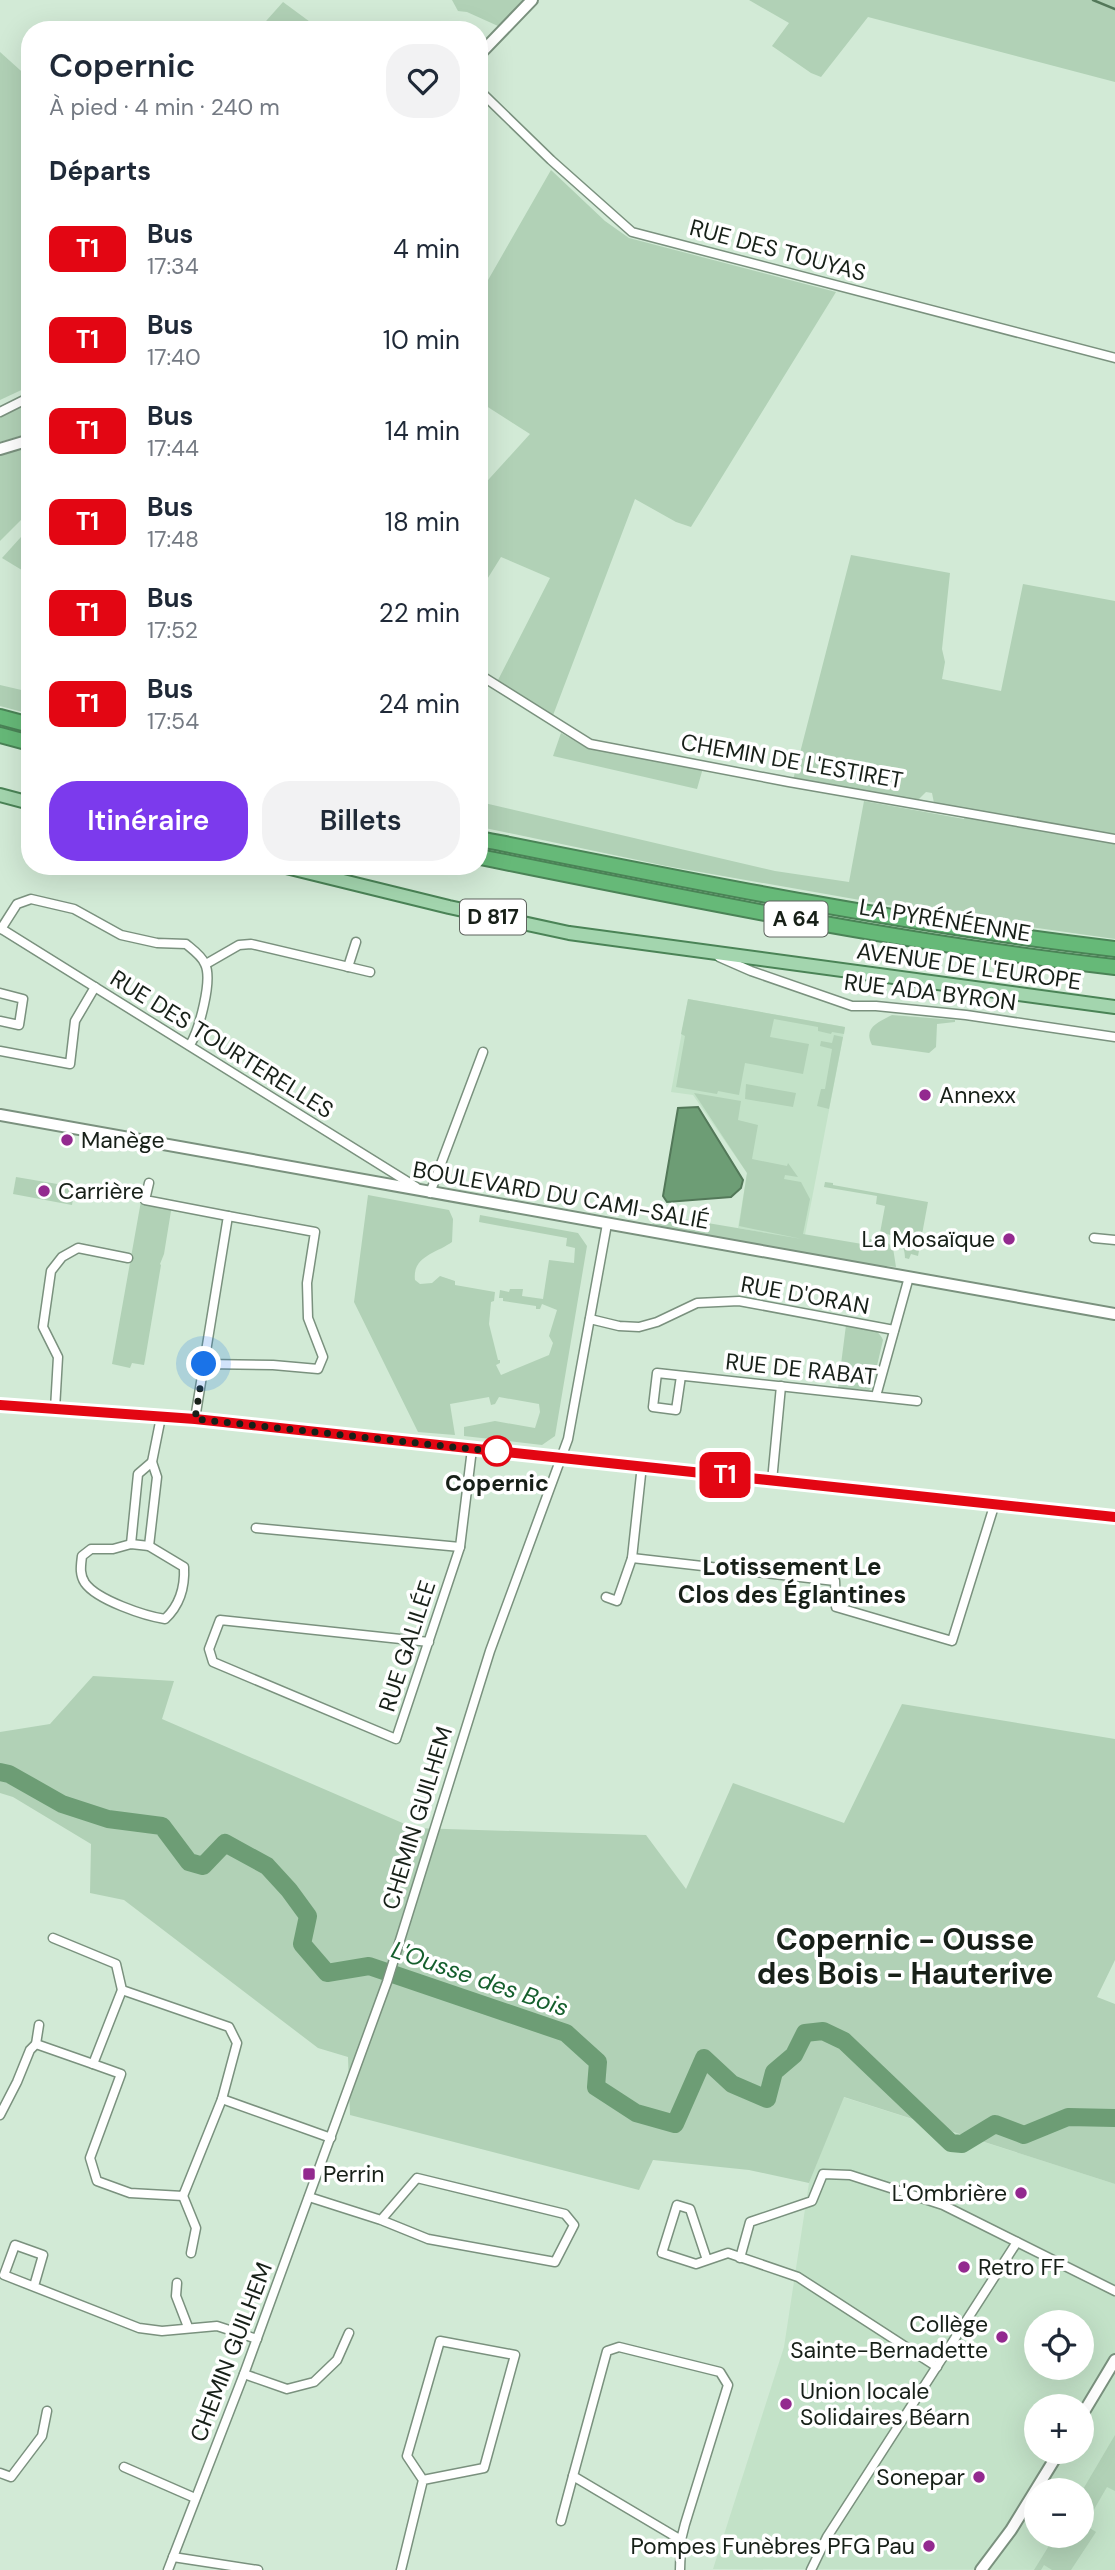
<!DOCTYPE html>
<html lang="fr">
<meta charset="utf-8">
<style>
:root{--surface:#fff;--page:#f2f2f3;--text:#1f2937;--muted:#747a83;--accent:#7c3aed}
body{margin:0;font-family:"DM Sans",sans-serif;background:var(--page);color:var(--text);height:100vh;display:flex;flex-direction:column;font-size:26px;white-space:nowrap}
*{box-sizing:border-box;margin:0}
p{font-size:23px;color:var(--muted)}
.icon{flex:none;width:38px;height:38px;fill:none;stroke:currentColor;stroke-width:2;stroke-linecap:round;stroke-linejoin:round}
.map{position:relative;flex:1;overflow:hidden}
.details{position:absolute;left:21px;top:21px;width:467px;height:854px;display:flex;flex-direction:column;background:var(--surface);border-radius:28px;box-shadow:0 7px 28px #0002}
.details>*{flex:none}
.badge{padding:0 14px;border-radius:10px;font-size:24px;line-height:46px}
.buttons{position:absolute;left:1024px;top:2310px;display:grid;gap:14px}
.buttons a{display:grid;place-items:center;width:70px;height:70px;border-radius:50%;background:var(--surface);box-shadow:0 7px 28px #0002;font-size:35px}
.you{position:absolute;width:35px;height:35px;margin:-18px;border:5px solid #fff;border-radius:50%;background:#1a73e8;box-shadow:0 0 0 10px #1a73e833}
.map>.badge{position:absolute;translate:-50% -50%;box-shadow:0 0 0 4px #fff}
h2{padding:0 28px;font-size:26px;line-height:63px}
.round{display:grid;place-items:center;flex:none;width:74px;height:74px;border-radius:28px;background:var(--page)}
.headline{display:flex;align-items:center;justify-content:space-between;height:119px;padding:0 28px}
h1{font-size:33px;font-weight:600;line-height:52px}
.cta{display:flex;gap:14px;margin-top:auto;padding:14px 28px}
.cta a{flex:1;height:80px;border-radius:28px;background:var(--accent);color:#fff;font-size:28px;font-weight:600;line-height:80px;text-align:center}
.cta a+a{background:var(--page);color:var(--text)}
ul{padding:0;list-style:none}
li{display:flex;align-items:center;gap:21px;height:91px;padding:0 28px}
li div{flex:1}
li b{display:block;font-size:26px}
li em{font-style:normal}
li .badge{min-width:77px;font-weight:700;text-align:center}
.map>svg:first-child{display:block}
.built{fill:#c3e2c8;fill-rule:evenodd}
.green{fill:#b1d1b6}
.water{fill:#6d9d75;stroke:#537859;stroke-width:2}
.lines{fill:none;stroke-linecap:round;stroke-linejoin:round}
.stream{stroke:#537859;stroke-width:2.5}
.river{stroke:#6d9d75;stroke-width:18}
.street-casing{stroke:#7a917e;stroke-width:11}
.secondary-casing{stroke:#7a917e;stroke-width:14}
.primary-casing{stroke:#4a8356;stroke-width:16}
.highway-casing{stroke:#4a8356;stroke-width:18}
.street{stroke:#fff;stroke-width:8}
.secondary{stroke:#fff;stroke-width:10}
.primary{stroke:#a3d5ae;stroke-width:12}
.highway{stroke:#66b978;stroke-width:14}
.line-casing{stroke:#fff;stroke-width:16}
.line{stroke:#e30613;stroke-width:10}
.walk{stroke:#172018;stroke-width:7;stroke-dasharray:0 12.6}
.poi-dot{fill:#932a8f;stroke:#fff;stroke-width:2.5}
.stop-dot{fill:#fff;stroke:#e30613;stroke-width:3.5}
.labels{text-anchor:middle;stroke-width:7;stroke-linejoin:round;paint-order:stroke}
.shield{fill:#fff;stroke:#5d635d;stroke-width:2}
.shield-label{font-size:21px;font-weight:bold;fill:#172018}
.street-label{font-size:23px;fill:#172018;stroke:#fff}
.poi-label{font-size:23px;fill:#172018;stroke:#fff;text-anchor:start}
.stop-label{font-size:23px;font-weight:bold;fill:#172018;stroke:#fff}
.neighbourhood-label{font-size:24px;font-weight:bold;fill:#172018;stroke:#fff}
.water-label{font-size:24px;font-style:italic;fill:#155f2d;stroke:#fff}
.district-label{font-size:30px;font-weight:bold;fill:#172018;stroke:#fff}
</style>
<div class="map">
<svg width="1115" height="2570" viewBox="0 0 1115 2570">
<rect width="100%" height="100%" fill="#d2ead6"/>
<g class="built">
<path d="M688,999L845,1027L804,1240L738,1228L747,1173L693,1095L671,1092Z"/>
<path d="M843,2097L1115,2184V2570L713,2569L784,2347L809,2183ZM1036,2322H1082V2368H1036ZM1036,2406H1082V2452H1036ZM1036,2490H1082V2536H1036Z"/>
</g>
<g class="green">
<path d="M452,0H523L498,26L467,12L458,11Z"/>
<path d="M749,0H1115V82L868,17L821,77L811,73L772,46L789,23Z"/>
<path d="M283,2L321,30H258Z"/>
<path d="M0,52L30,79V386L0,400Z"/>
<path d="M551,170L605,221L629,238L836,292L691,527L676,522L635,499L552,718L497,682L550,578L501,557L486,581L480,578V489L530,434L480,402V294Z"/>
<path d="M30,402V433L0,442V417Z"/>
<path d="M30,446V511L0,541V456Z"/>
<path d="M30,527V575L2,558Z"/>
<path d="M851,555L950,573L942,649L945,662L942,679L1001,691L1023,584L1115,601V939L945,915L666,866L480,827V802L775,871L849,882L864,801L964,819L966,809L934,803L932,793L926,792L918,800L793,780Z"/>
<path d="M0,685L30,692V714L0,706Z"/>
<path d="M561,733L587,748L703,768L697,789L553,756Z"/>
<path d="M688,999L845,1027L844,1034L832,1032L831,1034L818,1031V1027L774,1019L770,1037L809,1044L803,1074L745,1063L739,1095L718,1091L717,1094L676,1087L685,1036L681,1034Z"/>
<path d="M892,1015L955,1020V1022L937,1024L936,1047L929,1053L872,1045C863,1028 878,1022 892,1015Z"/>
<path d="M834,1035L843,1037L829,1109L817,1106L821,1089H825L832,1049L820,1046L821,1041L832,1043Z"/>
<path d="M746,1084L796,1093L793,1107L745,1099Z"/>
<path d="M694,1093L741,1101L738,1120L758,1125L752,1159L787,1166L788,1163L798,1177L785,1175L784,1179L801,1182L810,1199L803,1234L868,1245L870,1239L887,1242L893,1248L896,1267L887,1266L886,1269L652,1228L654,1214L802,1239L739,1226L747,1173Z"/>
<path d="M16,1177L75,1187L72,1205L13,1194Z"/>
<path d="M825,1182L833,1183V1185L928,1202L918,1256L911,1254L909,1259L905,1258C905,1242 895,1234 880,1233L885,1206L876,1204L877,1196L824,1187Z"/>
<path d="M368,1195L449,1210L453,1219L452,1242C437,1253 412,1256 415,1280L420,1284L432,1283L440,1276L455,1281V1285L495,1292L494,1301L491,1302L489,1324L498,1360H500V1363L496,1365L501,1375L549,1355L553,1343L549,1336L557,1310L542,1304L540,1309H536V1306L503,1301V1298H499L500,1290L509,1292L510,1289H523L522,1296L543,1299L549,1260L574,1263L575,1248L566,1246L567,1238L479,1222L480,1215L578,1233L587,1246L555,1436L542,1445L464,1436V1427L495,1421L535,1428L540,1412L539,1404L499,1397L495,1404L491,1405L489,1397L450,1404L455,1435L418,1432L354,1302Z"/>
<path d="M141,1201L172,1205L164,1254L160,1264L161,1265L145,1360L144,1365L132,1363L130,1368L112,1364Z"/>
<path d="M846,1325C859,1327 878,1326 883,1340L872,1387L869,1390L838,1388Z"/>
<path d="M93,1676L174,1681L162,1719L414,1828L646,1835L686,1889L733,1783L844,1823L902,1704L1115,1739V1960L1097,1997L1115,2004V2184L844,2097L809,2183L749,2170L653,2160L639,2190L350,2115L348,2057L318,2048L124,1900L90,1893L91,1844L13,1797L0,1793V1732L50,1724Z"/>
<path d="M1115,2435V2491L1107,2487L1085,2525L1096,2532L1071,2570H1052L1044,2565L1041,2570H1034L1055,2536H1082V2491Z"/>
</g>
<path class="water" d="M698,1107L743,1180L741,1188L731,1197L667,1202L663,1196L678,1108Z"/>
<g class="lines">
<path class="stream" d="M1093,0L1115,9"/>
<path class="river" d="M0,1772L9,1774L62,1804L108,1819L162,1826L189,1862L203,1866L225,1843L267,1866L289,1890L308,1916L302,1944L327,1973L369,1966L566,2033L598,2062L596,2087L636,2113L675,2124L704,2058L732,2084L767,2099L774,2072L794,2055L805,2033L823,2031L844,2041L951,2143L962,2144L995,2124L1024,2135L1068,2117L1115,2118"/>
<defs>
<g id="street">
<path d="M480,91L551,160L632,232L1115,358"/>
<path d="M0,412L30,397"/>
<path d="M480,675L590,744L789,782L1115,839"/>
<path d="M0,928L416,1187"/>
<path d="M1,929L17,904L31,899L74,909L121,935L157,943L186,944C192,949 202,956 205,964C213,980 199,1030 190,1045"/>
<path d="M719,957L751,971L852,1006H876L966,1015L1115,1037"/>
<path d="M206,964L239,945L251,944L370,972"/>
<path d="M348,967L356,942"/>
<path d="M0,993L23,999L19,1025L0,1021"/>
<path d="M0,1051L70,1064L75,1021L95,987"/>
<path d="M149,1183L145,1200L228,1216L195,1419"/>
<path d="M430,1193L483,1052"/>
<path d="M1094,1238L1115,1240"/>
<path d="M590,1319L619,1326L639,1327L657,1322L697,1303L739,1301L894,1330"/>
<path d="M204,1364L273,1365L318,1369L323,1357L308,1318L307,1283L315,1232L228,1216"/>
<path d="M681,1376L676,1410L653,1407L657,1373L917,1401"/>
<path d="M876,1396L909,1277"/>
<path d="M55,1409L58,1357L43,1327L51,1271L62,1257L78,1248L128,1258"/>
<path d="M772,1481L781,1386"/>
<path d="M256,1528L460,1547"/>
<path d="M131,1544L149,1546L184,1567C185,1586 180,1605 165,1619C145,1616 97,1600 85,1583C79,1574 81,1565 82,1556L91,1549H113Z"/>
<path d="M131,1544L138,1474L152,1462"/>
<path d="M149,1546L157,1477L152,1462L161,1417"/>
<path d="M632,1558L835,1581L836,1607L952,1641L995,1503"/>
<path d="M606,1597L617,1601L632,1558L642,1465"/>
<path d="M429,1642L220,1620L209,1649L213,1662L396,1739L460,1547L472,1449"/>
<path d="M53,1938L116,1964L122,1990L229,2027L237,2043L222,2099L331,2138"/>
<path d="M36,2044L39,2025"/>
<path d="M93,2064L121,2074L90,2158L97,2181L130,2193L183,2196L222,2099"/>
<path d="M0,2115L17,2082L30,2050L36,2044L93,2064L122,1990"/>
<path d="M183,2196L196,2228L191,2253"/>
<path d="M309,2197L381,2220L428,2239L555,2262L574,2225L565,2214L417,2178L381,2220"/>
<path d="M740,2258L750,2222L812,2201L823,2174L850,2175L943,2205L1115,2291"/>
<path d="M707,2260L690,2209L677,2205L662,2253L696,2264L728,2253L798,2277L937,2367"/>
<path d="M177,2283L176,2296L188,2327"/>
<path d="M34,2286L43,2255L15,2245L4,2275L139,2328L162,2331L217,2326L257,2339"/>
<path d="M244,2374L287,2389L314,2382L337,2360L349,2333"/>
<path d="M124,2467L195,2498"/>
<path d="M0,2473L11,2477L42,2436L47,2411"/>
<path d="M561,2521L573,2476"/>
<path d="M173,2557L258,2570"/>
<path d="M168,2570L244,2374L387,1982L490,1651L568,1439L607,1224"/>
<path d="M401,2570L423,2480L407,2456L440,2341L515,2355L484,2468L423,2480"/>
<path d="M680,2570L681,2540L685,2524L728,2385L720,2372L619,2347L607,2351L573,2476L681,2540"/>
<path d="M811,2570L827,2537L1017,2242"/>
</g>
<g id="secondary">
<path d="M480,54L532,0"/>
<path d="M0,449L30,440"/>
<path d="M0,1115L1115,1314"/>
<path d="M0,1405L195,1419L1115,1517"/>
<path d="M1082,2415L1115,2360"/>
<path d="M981,2570L1011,2530L1059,2452"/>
</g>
<g id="primary">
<path d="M0,795L30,803"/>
<path d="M282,866L449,907L569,933L1115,1007"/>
</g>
<g id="highway">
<path d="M0,717L30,725"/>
<path d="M0,735L30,743"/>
<path d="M480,839C690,881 901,924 1115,949"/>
<path d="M480,857C690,899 901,943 1115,967"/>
</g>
</defs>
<use href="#street" class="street-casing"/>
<use href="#secondary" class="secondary-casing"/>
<use href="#primary" class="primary-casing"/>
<use href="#highway" class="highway-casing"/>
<use href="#street" class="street"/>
<use href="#secondary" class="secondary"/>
<use href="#primary" class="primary"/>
<use href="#highway" class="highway"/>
</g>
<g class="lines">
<defs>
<path id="line" d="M0,1405L195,1419L1115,1517"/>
</defs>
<use href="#line" class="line-casing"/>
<use href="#line" class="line"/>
<path class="walk" d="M204,1364L195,1419L500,1452L497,1451"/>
</g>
<g class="poi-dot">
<circle cx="925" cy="1095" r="7"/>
<circle cx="67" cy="1140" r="7"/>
<circle cx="44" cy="1191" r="7"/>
<circle cx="1009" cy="1239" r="7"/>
<rect x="302" y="2167" width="14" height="14" rx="3.5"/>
<circle cx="1021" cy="2193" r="7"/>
<circle cx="964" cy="2267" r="7"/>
<circle cx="1002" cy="2337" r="7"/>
<circle cx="786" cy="2404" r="7"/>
<circle cx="979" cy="2477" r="7"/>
<circle cx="929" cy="2546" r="7"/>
</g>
<circle class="stop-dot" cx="497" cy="1451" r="14"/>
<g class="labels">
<g class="shield">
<rect x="460" y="899.5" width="66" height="35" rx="5"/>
<rect x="764.5" y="901.5" width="63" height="35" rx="5"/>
</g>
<g class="shield-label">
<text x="493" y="924">D 817</text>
<text x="796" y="926">A 64</text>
</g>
<g class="street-label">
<text transform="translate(778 250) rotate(15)" y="8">RUE DES TOUYAS</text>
<text transform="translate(792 761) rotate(10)" y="8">CHEMIN DE L'ESTIRET</text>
<text transform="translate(945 920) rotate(9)" y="8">LA PYRÉNÉENNE</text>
<text transform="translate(969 966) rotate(8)" y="8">AVENUE DE L'EUROPE</text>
<text transform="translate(930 992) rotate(7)" y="8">RUE ADA BYRON</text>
<text transform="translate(222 1044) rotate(32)" y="8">RUE DES TOURTERELLES</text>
<text transform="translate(561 1195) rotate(10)" y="8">BOULEVARD DU CAMI-SALIÉ</text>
<text transform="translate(805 1295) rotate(10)" y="8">RUE D'ORAN</text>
<text transform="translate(801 1369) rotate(6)" y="8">RUE DE RABAT</text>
<text transform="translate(407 1646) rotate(-72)" y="8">RUE GALILÉE</text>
<text transform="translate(417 1818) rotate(-73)" y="8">CHEMIN GUILHEM</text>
<text transform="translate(231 2352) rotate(-69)" y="8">CHEMIN GUILHEM</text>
</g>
<g class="poi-label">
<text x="939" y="1103">Annexx</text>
<text x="81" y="1148">Manège</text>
<text x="58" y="1199">Carrière</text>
<text x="995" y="1247" text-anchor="end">La Mosaïque</text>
<text x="323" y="2182">Perrin</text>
<text x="1007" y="2201" text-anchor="end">L'Ombrière</text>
<text x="978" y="2275">Retro FF</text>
<text x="988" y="2332" text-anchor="end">Collège<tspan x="988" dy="26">Sainte-Bernadette</tspan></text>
<text x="800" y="2399">Union locale<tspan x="800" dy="26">Solidaires Béarn</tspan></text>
<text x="965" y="2485" text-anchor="end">Sonepar</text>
<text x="915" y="2554" text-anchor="end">Pompes Funèbres PFG Pau</text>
</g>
<g class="stop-label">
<text x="497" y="1491">Copernic</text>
</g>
<g class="neighbourhood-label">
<text x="792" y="1575">Lotissement Le<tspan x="792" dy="28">Clos des Églantines</tspan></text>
</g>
<g class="water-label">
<text transform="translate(480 1979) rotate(19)" y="8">L'Ousse des Bois</text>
</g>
<g class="district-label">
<text x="905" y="1950">Copernic - Ousse<tspan x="905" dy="34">des Bois - Hauterive</tspan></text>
</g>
</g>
</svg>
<div class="buttons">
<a><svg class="icon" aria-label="locate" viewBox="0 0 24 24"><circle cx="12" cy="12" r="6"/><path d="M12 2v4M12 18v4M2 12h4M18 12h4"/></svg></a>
<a>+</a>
<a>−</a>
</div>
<div class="you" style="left:204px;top:1364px"></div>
<b class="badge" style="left:725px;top:1475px;background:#e30613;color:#fff">T1</b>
<section class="details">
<div class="headline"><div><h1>Copernic</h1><p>À pied · 4 min · 240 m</p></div><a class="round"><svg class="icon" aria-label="heart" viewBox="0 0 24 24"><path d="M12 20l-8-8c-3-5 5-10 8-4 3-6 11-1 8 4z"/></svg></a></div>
<h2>Départs</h2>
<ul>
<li><span class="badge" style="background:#e30613;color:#fff">T1</span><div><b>Bus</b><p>17:34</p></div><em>4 min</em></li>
<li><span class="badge" style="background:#e30613;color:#fff">T1</span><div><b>Bus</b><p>17:40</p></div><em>10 min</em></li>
<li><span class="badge" style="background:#e30613;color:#fff">T1</span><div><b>Bus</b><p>17:44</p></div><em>14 min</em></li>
<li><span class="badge" style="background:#e30613;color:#fff">T1</span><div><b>Bus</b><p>17:48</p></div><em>18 min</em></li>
<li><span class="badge" style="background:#e30613;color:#fff">T1</span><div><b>Bus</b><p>17:52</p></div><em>22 min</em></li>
<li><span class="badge" style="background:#e30613;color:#fff">T1</span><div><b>Bus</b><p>17:54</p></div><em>24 min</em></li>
</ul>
<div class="cta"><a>Itinéraire</a><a>Billets</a></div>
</section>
</div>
